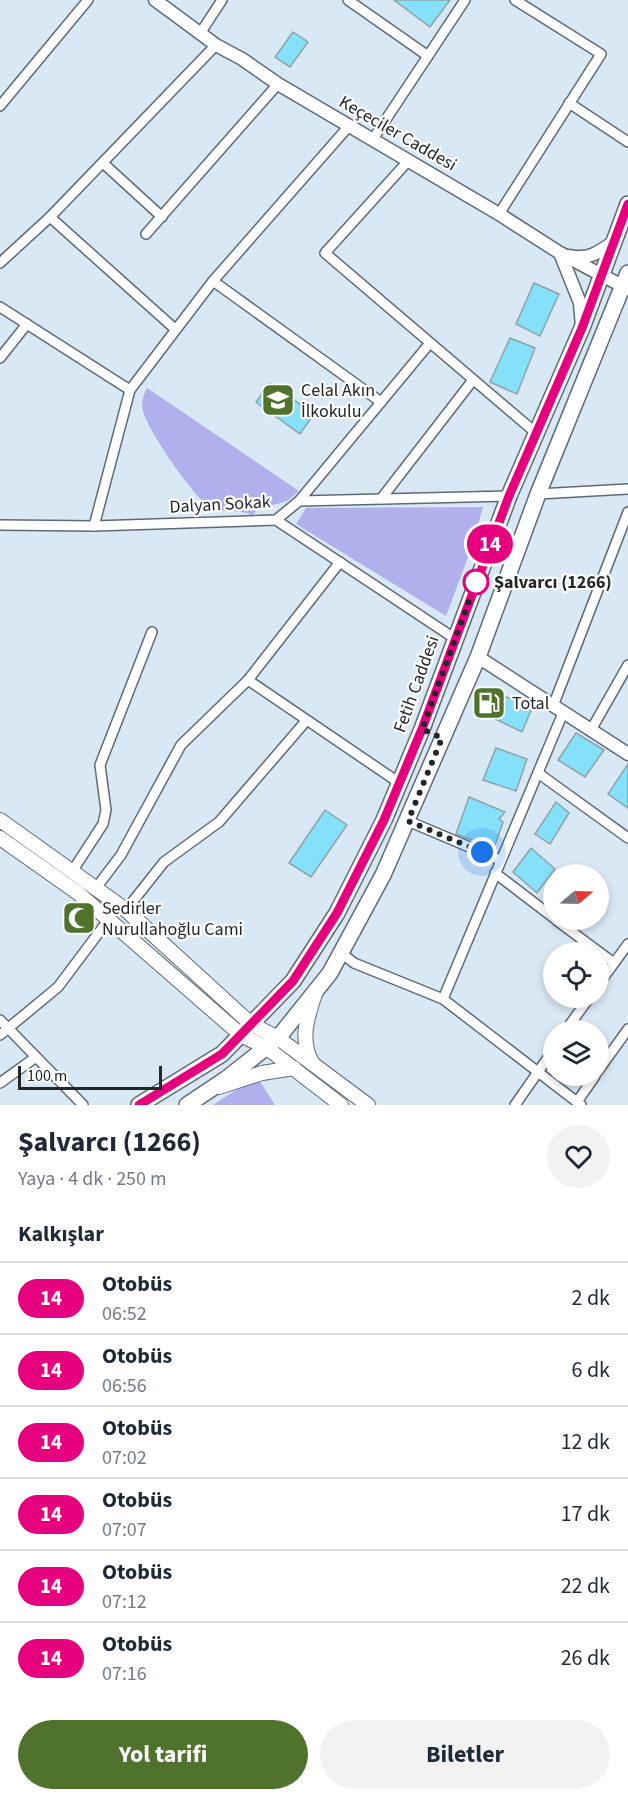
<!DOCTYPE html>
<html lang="tr">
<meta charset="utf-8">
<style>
:root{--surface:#fff;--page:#f2f2f3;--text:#1f2937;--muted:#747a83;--line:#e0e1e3;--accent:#4f732c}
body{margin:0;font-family:"Source Sans 3",sans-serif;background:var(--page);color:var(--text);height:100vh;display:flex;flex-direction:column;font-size:22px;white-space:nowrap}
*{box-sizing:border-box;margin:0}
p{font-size:20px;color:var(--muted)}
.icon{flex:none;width:33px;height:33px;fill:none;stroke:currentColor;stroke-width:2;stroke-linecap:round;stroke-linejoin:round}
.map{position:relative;height:1105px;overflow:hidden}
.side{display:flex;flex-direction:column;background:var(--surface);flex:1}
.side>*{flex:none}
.badge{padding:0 12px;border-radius:20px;font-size:21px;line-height:39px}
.needle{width:39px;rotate:71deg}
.buttons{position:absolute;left:543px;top:864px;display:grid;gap:12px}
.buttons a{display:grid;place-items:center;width:66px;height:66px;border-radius:50%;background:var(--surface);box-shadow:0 3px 9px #0003;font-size:30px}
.scale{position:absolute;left:18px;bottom:15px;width:144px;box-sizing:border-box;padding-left:6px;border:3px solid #21272b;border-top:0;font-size:16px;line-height:21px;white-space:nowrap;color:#21272b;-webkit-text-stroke:4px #fff;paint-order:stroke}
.you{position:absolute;width:30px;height:30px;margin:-15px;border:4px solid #fff;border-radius:50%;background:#1a73e8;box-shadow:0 0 0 9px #1a73e833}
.map>.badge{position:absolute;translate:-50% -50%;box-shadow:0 0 0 3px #fff}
h2{padding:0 18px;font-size:22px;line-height:54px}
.round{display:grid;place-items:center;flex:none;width:63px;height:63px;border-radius:32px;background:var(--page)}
.summary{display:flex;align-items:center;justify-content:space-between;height:102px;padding:0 18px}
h1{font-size:28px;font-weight:700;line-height:45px}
.action{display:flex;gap:12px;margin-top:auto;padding:12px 18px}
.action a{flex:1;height:69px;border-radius:36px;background:var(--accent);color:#fff;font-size:24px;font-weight:700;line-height:69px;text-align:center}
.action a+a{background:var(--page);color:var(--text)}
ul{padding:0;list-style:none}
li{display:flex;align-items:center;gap:18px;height:72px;padding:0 18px;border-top:2px solid var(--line)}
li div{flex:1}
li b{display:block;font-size:22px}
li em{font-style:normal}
li .badge{min-width:66px;font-weight:700;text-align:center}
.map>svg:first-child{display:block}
.green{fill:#afb0ec}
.building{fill:#85e0fa;stroke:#8fa2a8;stroke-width:1.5}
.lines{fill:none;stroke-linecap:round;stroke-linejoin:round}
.minor-casing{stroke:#5d6b75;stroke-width:12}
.tertiary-casing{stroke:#5d6b75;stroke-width:15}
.secondary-casing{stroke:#5d6b75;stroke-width:16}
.primary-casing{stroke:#5d6b75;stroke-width:18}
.minor{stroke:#fff;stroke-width:9}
.tertiary{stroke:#fff;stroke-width:12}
.secondary{stroke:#fff;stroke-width:14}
.primary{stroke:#fff;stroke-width:15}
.line-casing{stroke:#fff;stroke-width:14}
.line{stroke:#e6007e;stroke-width:9}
.walk{stroke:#21272b;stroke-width:6;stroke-dasharray:0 10.8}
.stop-dot{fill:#fff;stroke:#e6007e;stroke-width:3}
.labels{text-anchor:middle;stroke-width:4.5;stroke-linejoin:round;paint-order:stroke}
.street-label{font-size:18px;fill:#21272b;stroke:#fff}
.poi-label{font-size:18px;fill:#21272b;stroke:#fff;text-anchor:start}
.stop-label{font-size:18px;font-weight:bold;fill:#21272b;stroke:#fff;text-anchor:start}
</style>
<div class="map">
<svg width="628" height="1105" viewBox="0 0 628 1105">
<rect width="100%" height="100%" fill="#d8e8f4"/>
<g class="green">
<path d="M147,388L299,491L287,501L256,510L253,516C240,507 221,516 205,503C190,491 147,429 143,411C141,402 143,396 147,388Z"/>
<path d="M483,507L470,552L446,616L296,524L306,508Z"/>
<path d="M259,1080L275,1105H213L245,1084Z"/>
</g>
<g class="building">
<path d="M394,0H450L430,27Z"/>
<path d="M293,32L308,42L290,67L275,57Z"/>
<path d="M534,283L559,294L540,336L516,324Z"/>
<path d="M510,338L535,348L517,394L490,382Z"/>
<path d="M270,383L314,414L300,434L256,402Z"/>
<path d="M490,690L532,708L522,732L481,712Z"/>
<path d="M576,733L604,750L585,777L558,760Z"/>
<path d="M496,748L527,759L516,791L483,780Z"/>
<path d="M628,764V808L608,794Z"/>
<path d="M469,797L505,812L499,819L503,822L494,848L456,834Z"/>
<path d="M556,802L569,813L550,844L535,834Z"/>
<path d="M325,810L347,825L311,877L289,863Z"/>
<path d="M531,848L555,869L537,893L513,872Z"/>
<path d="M78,905L92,917L79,932L65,920Z"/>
</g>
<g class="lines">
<defs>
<g id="minor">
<path d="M348,0L428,56"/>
<path d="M201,32L222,0"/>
<path d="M569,103L628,142"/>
<path d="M0,106L88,0"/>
<path d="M373,139L465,0"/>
<path d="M409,160L325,253L536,433"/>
<path d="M103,163L162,217"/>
<path d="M499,214L601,54L515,0"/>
<path d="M50,217L175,329"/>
<path d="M146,234L278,84"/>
<path d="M0,263L50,217L216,45"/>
<path d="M213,281L381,402"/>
<path d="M0,307L130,390"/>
<path d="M0,358L27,324"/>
<path d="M538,494L628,489"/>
<path d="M381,499L473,380"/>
<path d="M299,501L430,343"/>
<path d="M276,520L454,638"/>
<path d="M0,525L94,526L276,520L299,501L509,496"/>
<path d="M94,526L130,390L213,281L349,126"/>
<path d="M248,680L398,782"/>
<path d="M553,706L628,512"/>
<path d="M591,730L628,665"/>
<path d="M538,773L628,838"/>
<path d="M408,821L500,860"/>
<path d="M73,870L103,824L106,810L100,765L152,632"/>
<path d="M495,873L554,918"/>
<path d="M96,888L121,855L181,745L248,680L340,562"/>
<path d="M126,910L164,862L219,822L306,721"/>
<path d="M556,920L614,963"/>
<path d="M340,952L354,963L443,999L581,1105"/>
<path d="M598,985L628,944"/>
<path d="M443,999L563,713"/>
<path d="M0,1020L83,1105"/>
<path d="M566,1030L589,998"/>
<path d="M0,1035L58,987L109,919"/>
<path d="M598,1071L628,1029"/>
<path d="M0,1083L36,1057"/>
<path d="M577,1102L595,1076"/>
<path d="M515,1105L554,1049"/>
</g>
<g id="tertiary">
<path d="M155,0L216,45L242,59L278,84L499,214L560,253L628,289"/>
<path d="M560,253L580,303L582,326"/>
<path d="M570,256C588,260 598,253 612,243"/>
<path d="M478,657L628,754"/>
</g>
<g id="secondary">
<path d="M0,820L126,910L251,1024L278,1038L368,1105"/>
<path d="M0,838L78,893L241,1035L267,1048L341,1105"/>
<path d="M313,1064C299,1041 307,1018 315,994"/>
<path d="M219,1087L262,1073L294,1068"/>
</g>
<g id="primary">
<path d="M139,1105L222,1054L293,981L337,913L384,820L422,729L509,496L582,328L628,204"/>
<path d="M187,1105L226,1079L278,1038L330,973L383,875L478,657L538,494L628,273"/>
</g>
</defs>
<use href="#minor" class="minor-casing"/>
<use href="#tertiary" class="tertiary-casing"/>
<use href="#secondary" class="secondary-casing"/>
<use href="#primary" class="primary-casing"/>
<use href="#minor" class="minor"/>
<use href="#tertiary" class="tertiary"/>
<use href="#secondary" class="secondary"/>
<use href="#primary" class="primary"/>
</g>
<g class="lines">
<defs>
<path id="line" d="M139,1105L222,1054L293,981L337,913L384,820L422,729L509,496L582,328L628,204"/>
</defs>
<use href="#line" class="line-casing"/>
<use href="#line" class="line"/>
<path class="walk" d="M476,582L478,577L422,729L442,738L408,821L482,852"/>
</g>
<defs>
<symbol id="school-square" viewBox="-11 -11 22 22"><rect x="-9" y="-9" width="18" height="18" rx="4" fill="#4f732c" stroke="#fff"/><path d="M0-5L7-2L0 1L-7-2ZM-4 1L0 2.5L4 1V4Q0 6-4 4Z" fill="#fff"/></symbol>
<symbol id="fuel-square" viewBox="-11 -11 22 22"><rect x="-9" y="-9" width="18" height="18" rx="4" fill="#4f732c" stroke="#fff"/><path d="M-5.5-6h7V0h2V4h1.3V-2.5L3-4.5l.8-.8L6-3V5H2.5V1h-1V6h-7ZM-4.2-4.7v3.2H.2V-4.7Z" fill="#fff"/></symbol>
<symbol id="mosque-square" viewBox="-11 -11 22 22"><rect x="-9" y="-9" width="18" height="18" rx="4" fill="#4f732c" stroke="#fff"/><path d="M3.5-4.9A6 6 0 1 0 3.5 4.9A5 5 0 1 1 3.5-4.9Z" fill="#fff"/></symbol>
</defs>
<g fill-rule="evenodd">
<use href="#school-square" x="259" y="381" width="38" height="38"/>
<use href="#fuel-square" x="470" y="684" width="38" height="38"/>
<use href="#mosque-square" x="60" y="899" width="38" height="38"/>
</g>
<circle class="stop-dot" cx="476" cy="582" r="12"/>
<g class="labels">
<g class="street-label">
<text transform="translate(398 133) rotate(30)" y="6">Keçeciler Caddesi</text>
<text transform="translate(220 504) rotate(-3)" y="6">Dalyan Sokak</text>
<text transform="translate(416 684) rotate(-70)" y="6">Fetih Caddesi</text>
</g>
<g class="poi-label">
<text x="301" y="396">Celal Akın<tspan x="301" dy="21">İlkokulu</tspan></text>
<text x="512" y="709">Total</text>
<text x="102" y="914">Sedirler<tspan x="102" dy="21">Nurullahoğlu Cami</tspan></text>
</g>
<g class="stop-label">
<text x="494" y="588">Şalvarcı (1266)</text>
</g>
</g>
</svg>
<div class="buttons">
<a><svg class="needle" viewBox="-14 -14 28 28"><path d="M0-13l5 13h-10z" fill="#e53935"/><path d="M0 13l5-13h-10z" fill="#747a83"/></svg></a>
<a><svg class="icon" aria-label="locate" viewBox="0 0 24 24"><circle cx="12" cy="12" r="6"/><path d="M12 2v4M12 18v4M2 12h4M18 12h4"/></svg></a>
<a><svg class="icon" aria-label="layers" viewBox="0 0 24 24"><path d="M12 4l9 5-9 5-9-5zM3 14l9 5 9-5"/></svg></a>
</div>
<div class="scale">100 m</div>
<div class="you" style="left:482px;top:852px"></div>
<b class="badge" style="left:490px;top:544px;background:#e6007e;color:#fff">14</b>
</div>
<section class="side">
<div class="summary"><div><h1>Şalvarcı (1266)</h1><p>Yaya · 4 dk · 250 m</p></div><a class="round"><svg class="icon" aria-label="heart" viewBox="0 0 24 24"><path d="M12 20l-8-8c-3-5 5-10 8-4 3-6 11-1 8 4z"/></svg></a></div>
<h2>Kalkışlar</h2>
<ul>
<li><span class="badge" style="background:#e6007e;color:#fff">14</span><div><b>Otobüs</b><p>06:52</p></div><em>2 dk</em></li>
<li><span class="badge" style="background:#e6007e;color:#fff">14</span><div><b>Otobüs</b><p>06:56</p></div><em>6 dk</em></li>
<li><span class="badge" style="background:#e6007e;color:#fff">14</span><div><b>Otobüs</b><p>07:02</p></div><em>12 dk</em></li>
<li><span class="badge" style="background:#e6007e;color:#fff">14</span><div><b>Otobüs</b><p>07:07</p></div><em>17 dk</em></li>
<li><span class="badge" style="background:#e6007e;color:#fff">14</span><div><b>Otobüs</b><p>07:12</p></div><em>22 dk</em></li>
<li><span class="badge" style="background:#e6007e;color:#fff">14</span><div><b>Otobüs</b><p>07:16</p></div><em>26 dk</em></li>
</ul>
<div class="action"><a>Yol tarifi</a><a>Biletler</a></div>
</section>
